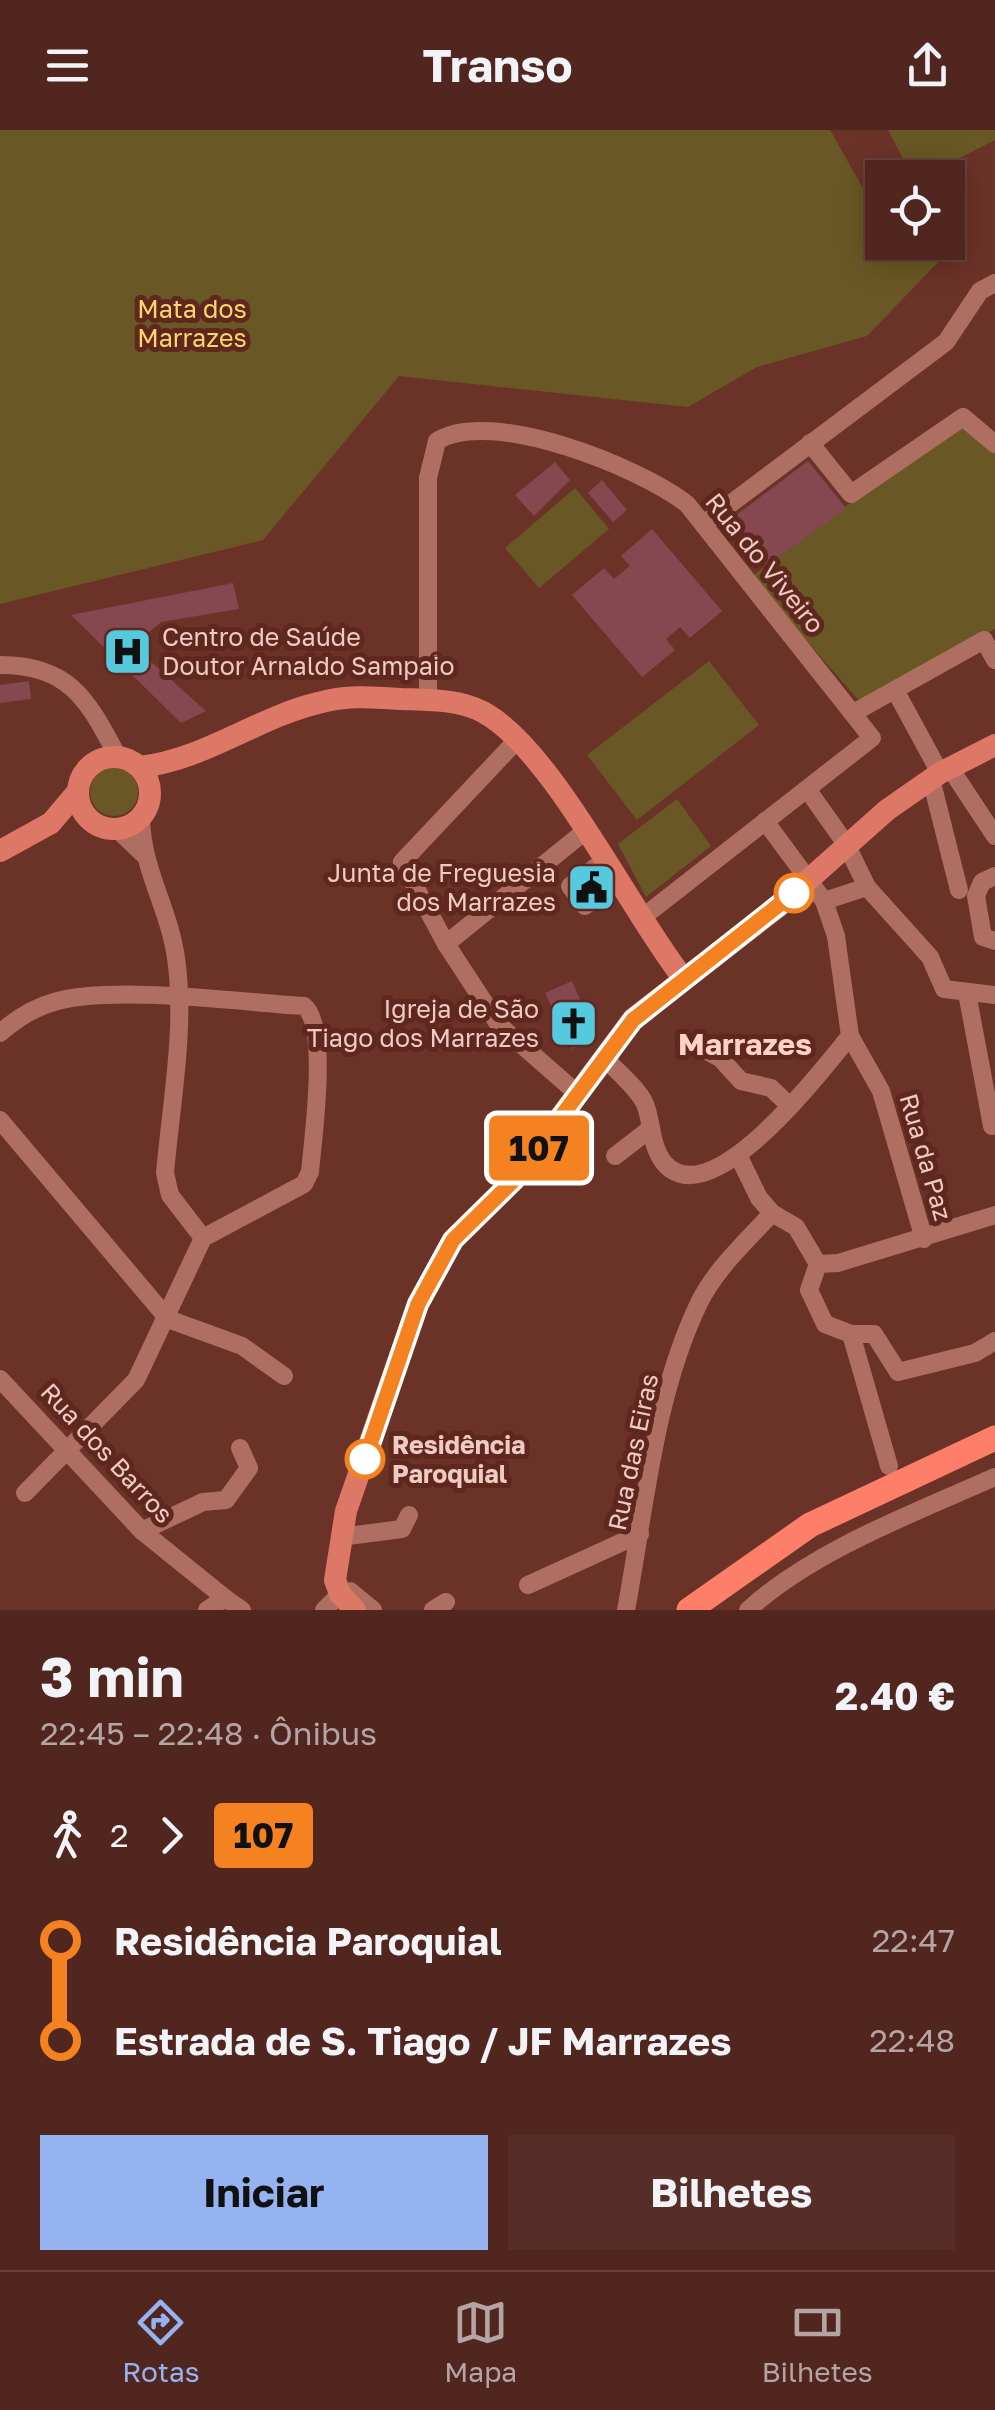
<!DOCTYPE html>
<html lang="pt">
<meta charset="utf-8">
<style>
:root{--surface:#50261e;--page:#562e27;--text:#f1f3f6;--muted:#b4a5a4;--line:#67433c;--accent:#95b2f1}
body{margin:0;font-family:"Golos Text",sans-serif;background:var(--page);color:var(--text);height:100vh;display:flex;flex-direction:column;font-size:38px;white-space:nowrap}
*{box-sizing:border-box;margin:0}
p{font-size:32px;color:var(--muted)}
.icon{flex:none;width:55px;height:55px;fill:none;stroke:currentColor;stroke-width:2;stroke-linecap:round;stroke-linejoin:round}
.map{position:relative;height:1480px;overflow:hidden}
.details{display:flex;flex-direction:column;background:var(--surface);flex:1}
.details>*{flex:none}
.badge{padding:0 20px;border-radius:8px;font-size:35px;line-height:65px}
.controls{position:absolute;left:865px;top:30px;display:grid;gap:20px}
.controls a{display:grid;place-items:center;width:100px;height:100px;border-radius:0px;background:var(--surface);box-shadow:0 5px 25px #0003,0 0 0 2px var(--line);font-size:50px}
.map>.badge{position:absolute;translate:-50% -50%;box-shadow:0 0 0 5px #fff}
.legs{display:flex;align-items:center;gap:15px;height:110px;padding:0 40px;font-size:32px}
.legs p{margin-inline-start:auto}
.overview{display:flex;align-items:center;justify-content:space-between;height:170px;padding:0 40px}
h1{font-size:55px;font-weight:700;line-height:75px}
.button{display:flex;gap:20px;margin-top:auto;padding:20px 40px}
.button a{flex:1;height:115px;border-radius:0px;background:var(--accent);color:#111;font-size:40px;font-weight:700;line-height:115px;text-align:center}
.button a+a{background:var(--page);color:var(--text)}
ul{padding:0 40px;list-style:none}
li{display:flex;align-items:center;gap:35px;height:100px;font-size:38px}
li i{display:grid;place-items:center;width:15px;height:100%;margin:0 12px;background:currentColor}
li i::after{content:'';width:25px;height:25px;margin:-12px;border:8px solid;border-radius:50%;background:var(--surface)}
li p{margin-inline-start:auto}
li:first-child i{background:linear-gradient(#0000 50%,currentColor 0)}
li:last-child i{background:linear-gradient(currentColor 50%,#0000 0)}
header{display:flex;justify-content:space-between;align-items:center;height:130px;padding:0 40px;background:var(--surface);font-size:45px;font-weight:700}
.tab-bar{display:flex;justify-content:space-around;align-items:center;height:140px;border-top:2px solid var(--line);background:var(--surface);font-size:28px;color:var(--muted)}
.tab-bar a{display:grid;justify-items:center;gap:5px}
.tab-bar .on{color:var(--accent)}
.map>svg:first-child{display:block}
.green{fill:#695825}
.building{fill:#854750}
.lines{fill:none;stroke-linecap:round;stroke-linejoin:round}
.minor{stroke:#ae6e61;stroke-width:18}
.major{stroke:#de7866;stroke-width:22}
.highway{stroke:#fe7f69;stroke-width:25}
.line-1-casing{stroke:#fff;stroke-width:22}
.line-1{stroke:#f58220;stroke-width:15}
.stop-1-dot{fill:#fff;stroke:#f58220;stroke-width:5}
.labels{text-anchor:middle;stroke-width:10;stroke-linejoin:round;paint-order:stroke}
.park-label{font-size:25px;fill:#fad76c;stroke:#5f271d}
.street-label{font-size:25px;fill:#efcbc3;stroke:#5f271d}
.poi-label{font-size:25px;fill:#efcbc3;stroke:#5f271d;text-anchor:end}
.stop-label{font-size:25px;font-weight:bold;fill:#efcbc3;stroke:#5f271d;text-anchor:start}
.quarter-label{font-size:30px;font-weight:bold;fill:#fed2c9;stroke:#5f271d}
</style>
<header><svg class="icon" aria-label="menu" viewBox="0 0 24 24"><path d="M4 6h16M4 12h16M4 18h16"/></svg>Transo<svg class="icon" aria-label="share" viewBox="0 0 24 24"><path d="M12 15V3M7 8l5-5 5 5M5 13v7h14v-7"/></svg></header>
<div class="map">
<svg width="995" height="1480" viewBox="0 0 995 1480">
<rect width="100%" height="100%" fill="#6b3228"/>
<g class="green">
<path d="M0,0H830L882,92V112L915,113L941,129L867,206L757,237L688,277L399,246L263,410L0,474Z"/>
<path d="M888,0H995V10L922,47H913Z"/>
<path d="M960,292L995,321V499L861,573L751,447Z"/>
<path d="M575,358L609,399L539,458L505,418Z"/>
<path d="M709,531L759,595L637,690L587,625Z"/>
<circle cx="114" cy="662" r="24"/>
<path d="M677,669L711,716L646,767L618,714Z"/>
</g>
<g class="building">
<path d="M808,331L846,378L766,436L731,389Z"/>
<path d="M555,332L570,350L534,386L515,365Z"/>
<path d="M602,350L627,380L613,392L588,363Z"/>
<path d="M652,399L722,481L690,508L680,497L666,509L675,520L642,547L572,465L604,438L614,449L630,436L621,426Z"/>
<path d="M233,453L239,479L161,492L148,503V529L206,581L181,593L71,485Z"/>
<path d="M29,551L31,569L0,573V555Z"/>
<path d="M572,851L596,908L572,919L545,863Z"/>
</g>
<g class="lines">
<g class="minor">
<path d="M810,313L851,364L963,287L995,314"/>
<path d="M705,393L946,212L980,161L995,153"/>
<path d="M0,535C71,535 88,571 118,627"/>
<path d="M895,560L940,643"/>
<path d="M428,570V348L437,311C490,277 640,337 687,374L872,608L643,787"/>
<path d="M855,582L984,510L995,530"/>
<path d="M517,610L402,732L446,814L499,895L579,965"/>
<path d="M950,638L995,706"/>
<path d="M931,649L959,760"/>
<path d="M807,659L846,714L867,757L930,827L944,859L995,865"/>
<path d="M141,688C142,740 169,778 176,828C186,897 171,974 165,1043L170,1065L203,1108"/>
<path d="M117,699L142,723"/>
<path d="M604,731L570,756L585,776L619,752"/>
<path d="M995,746L982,752L976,766L983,807L995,811"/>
<path d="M824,771L867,757"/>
<path d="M446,814L584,702"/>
<path d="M967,863L992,996"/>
<path d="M0,903C16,889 33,878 54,872C111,855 240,872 304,876C329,896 313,1008 310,1042L304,1054L203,1108L136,1250L25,1363"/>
<path d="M850,906L881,961L924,1109"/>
<path d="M696,915L720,928L741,951L771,958L789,975"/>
<path d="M604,927C616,941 638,958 645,974C653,994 650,1015 664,1033C711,1087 821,941 850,906L836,806L824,771L765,691"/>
<path d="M0,990L168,1189L242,1216L284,1246"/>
<path d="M738,1025L759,1068L772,1083L796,1097L818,1134L838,1133L995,1085"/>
<path d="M615,1026L650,999"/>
<path d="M818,1134L809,1160L825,1194L851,1204L889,1336"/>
<path d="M851,1204H874L898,1242L975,1223L995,1211"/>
<path d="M0,1249L142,1401L225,1468"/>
<path d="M142,1401L203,1372L226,1370L249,1338L240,1318"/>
<path d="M340,1407L402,1399L409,1385"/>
<path d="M528,1455L640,1404"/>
<path d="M207,1480L225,1468L242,1480"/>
<path d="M324,1480L340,1464L350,1461L373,1480"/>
<path d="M433,1480L446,1472"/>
<path d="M626,1480C645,1379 654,1266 699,1173C716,1138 747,1111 772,1083"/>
<path d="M748,1480C812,1421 916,1382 995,1347"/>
</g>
<g class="major">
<circle cx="114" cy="663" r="36"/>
<path d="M140,637C204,630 256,588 318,573C345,565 372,567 401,569C428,570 458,569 483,582C552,619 630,781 683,848"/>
<path d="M0,721L51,693L78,661"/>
<path d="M355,1480L340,1464L335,1450L346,1381L418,1174L453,1110L514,1050L633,889L779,776L887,680L940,643L995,615"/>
</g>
<path class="highway" d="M689,1480L810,1395L995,1308"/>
</g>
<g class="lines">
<defs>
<path id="line-1" d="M365,1329L418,1174L453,1110L514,1050L633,890L794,763"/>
</defs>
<use href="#line-1" class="line-1-casing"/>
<use href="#line-1" class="line-1"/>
</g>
<defs>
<symbol id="hospital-square" viewBox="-11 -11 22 22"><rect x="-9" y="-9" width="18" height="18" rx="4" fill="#55cadf" stroke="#5f271d"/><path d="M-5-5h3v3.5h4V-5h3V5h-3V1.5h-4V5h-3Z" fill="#111"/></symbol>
<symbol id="civic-square" viewBox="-11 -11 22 22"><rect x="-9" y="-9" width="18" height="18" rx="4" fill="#55cadf" stroke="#5f271d"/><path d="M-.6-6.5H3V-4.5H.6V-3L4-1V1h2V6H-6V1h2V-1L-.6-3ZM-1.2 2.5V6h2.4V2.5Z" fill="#111"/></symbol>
<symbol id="church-square" viewBox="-11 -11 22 22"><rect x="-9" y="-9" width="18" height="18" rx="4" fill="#55cadf" stroke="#5f271d"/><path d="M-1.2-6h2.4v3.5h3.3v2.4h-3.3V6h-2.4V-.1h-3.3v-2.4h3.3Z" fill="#111"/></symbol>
</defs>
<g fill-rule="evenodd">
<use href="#hospital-square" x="100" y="494" width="55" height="55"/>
<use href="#civic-square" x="564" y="730" width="55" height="55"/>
<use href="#church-square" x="546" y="866" width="55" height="55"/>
</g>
<g class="stop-1-dot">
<circle cx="794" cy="763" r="18"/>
<circle cx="365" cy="1329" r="18"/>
</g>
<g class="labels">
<g class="park-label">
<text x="192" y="188">Mata dos<tspan x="192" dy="29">Marrazes</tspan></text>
</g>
<g class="street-label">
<text transform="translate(765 433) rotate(51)" y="9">Rua do Viveiro</text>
<text transform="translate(926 1027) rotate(74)" y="9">Rua da Paz</text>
<text transform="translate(633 1322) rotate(-78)" y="9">Rua das Eiras</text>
<text transform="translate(107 1323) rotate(47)" y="9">Rua dos Barros</text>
</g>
<g class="poi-label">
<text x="162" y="516" text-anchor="start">Centro de Saúde<tspan x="162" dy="29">Doutor Arnaldo Sampaio</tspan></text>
<text x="556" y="752">Junta de Freguesia<tspan x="556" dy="29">dos Marrazes</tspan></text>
<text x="539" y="888">Igreja de São<tspan x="539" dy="29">Tiago dos Marrazes</tspan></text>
</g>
<g class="stop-label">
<text x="392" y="1324">Residência<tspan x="392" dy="29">Paroquial</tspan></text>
</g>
<g class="quarter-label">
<text x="745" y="925">Marrazes</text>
</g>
</g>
</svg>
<div class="controls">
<a><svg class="icon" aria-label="locate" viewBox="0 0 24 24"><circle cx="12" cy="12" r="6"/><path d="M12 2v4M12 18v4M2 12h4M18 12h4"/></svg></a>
</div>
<b class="badge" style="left:539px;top:1018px;background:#f58220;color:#111">107</b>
</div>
<section class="details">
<div class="overview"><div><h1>3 min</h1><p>22:45 – 22:48 · Ônibus</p></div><b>2.40 €</b></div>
<div class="legs"><svg class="icon" aria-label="walk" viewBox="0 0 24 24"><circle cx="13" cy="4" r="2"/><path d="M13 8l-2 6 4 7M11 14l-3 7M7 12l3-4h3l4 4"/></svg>2<svg class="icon" aria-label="forward" viewBox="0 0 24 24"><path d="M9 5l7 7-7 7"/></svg><b class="badge" style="background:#f58220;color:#111">107</b></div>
<ul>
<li><i style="color:#f58220"></i><b>Residência Paroquial</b><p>22:47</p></li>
<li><i style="color:#f58220"></i><b>Estrada de S. Tiago / JF Marrazes</b><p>22:48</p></li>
</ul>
<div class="button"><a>Iniciar</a><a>Bilhetes</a></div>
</section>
<nav class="tab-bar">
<a class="on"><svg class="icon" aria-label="directions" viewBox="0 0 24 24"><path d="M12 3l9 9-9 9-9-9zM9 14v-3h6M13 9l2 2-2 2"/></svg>Rotas</a>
<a><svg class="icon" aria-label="map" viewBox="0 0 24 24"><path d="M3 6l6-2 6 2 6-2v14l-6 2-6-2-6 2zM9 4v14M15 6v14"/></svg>Mapa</a>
<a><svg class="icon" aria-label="tickets" viewBox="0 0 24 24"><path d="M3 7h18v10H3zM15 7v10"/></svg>Bilhetes</a>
</nav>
